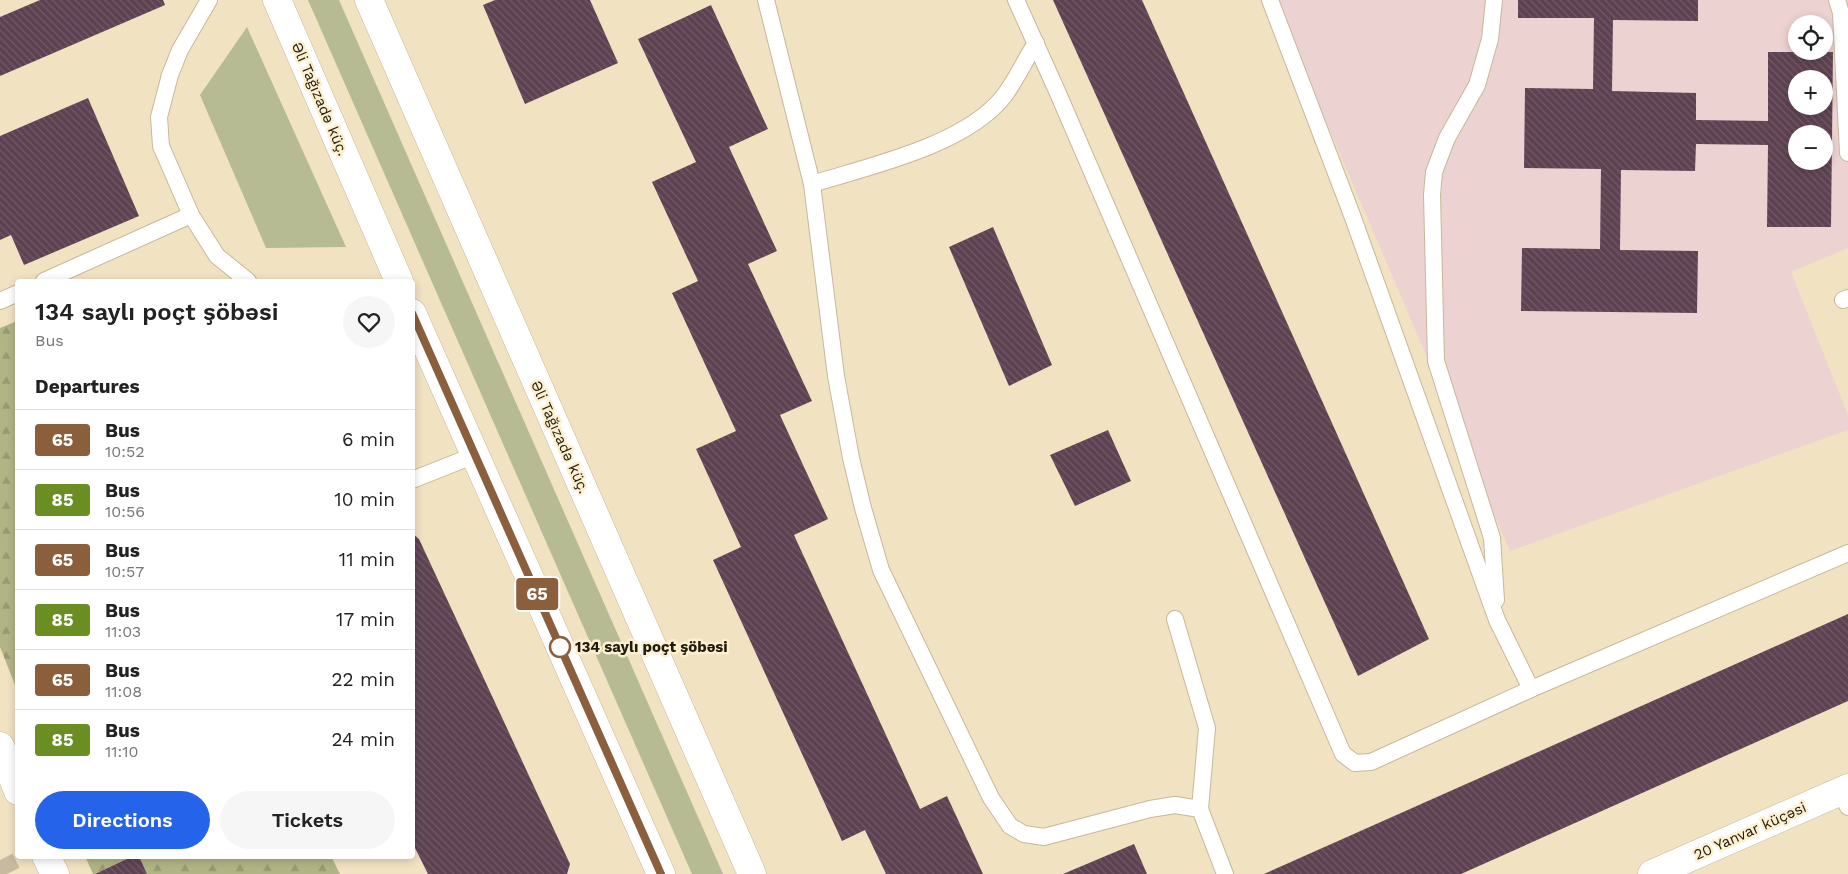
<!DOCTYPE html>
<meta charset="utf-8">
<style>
:root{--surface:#fff;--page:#f6f6f6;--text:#222;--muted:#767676;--line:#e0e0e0;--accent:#2563eb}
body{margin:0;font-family:"Work Sans",sans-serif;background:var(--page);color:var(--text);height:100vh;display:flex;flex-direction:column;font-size:19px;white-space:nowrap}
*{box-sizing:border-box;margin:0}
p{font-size:16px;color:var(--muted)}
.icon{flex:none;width:28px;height:28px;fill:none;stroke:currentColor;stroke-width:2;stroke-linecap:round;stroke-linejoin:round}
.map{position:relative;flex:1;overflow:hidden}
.sheet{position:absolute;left:15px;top:279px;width:400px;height:580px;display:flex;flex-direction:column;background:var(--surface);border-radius:5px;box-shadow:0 2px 8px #0003}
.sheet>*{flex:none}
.badge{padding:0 10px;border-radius:4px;font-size:18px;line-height:32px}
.controls{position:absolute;left:1788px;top:15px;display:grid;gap:10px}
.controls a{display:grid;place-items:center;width:45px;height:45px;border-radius:50%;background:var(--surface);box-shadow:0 2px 8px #0003;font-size:25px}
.map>.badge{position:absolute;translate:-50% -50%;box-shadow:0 0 0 2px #fff}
h2{padding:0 20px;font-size:19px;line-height:45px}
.round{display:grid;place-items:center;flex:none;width:52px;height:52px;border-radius:26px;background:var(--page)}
.headline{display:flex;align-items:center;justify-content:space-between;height:85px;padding:0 20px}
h1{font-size:24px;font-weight:600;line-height:38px}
.cta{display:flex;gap:10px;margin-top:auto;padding:10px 20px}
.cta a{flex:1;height:58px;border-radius:30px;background:var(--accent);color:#fff;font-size:20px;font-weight:600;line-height:58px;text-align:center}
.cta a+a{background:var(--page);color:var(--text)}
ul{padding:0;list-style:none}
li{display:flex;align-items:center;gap:15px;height:60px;padding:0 20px;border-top:1px solid var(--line)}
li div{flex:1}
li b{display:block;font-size:19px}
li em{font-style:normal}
li .badge{min-width:55px;font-weight:700;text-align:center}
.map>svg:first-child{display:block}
.education{fill:#edd2d2;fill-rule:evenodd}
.grass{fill:#b6bb93}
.forest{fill:url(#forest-firs)}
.building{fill:url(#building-back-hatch);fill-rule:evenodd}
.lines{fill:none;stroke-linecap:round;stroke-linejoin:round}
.highway-tunnel{stroke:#c7ba9e;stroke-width:28;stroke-dasharray:28 14;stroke-linecap:butt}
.lane-casing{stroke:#c6b899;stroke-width:18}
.secondary-casing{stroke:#c6b899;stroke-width:29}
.lane{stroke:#fff;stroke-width:16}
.secondary{stroke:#fff;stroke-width:28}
.line-casing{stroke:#fff;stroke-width:11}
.line{stroke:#8b5e3c;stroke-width:8}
.stop-dot{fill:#fff;stroke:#8b5e3c;stroke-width:2.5}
.labels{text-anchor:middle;stroke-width:5;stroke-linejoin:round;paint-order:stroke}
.street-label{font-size:15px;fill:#211c10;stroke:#fef0cf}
.stop-label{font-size:15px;font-weight:bold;fill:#211c10;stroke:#fef0cf;text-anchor:start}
</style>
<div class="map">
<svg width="1848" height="874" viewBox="0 0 1848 874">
<defs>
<pattern id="forest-firs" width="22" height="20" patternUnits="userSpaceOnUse" patternTransform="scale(1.25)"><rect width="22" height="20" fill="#b1b585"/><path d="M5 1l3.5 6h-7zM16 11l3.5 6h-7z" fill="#989b72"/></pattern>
<pattern id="building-back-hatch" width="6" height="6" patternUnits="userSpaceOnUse" patternTransform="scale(1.25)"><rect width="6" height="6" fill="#5e4252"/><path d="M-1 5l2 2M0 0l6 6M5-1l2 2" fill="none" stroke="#715a66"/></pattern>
</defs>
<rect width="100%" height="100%" fill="#f1e2c2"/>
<path class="education" d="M1274,0H1848V248L1791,272L1848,415V430L1510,551ZM1796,24H1824V51H1796ZM1796,79H1824V106H1796ZM1796,134H1824V161H1796Z"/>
<g class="grass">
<path d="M308,0H339L723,874H692Z"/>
<path d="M247,27L346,247L266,248L200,95Z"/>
</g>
<g class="forest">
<path d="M17,321H18L17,690L0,647V328Z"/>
<path d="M85,856H133L95,874H93Z"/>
<path d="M139,856H331L340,874H147Z"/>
</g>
<g class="building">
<path d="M40,0H163L165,5L0,76V17Z"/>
<path d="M495,0H590L618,63L525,104L483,5Z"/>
<path d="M1053,0H1142L1429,639L1358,676Z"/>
<path d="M1518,0H1698V21L1613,20L1612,91L1696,93V120L1768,121V52H1833L1831,227H1767L1768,145L1696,144L1695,171L1621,170L1620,250L1698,251L1697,313L1521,311L1522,248L1600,249L1601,169L1524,168L1525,88L1593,89L1594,18H1518ZM1796,79H1824V106H1796ZM1796,134H1824V161H1796Z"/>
<path d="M711,5L768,129L729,147L777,251L748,264L812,401L780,415L828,519L794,535L920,809L947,796L983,874H886L865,830L842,841L713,560L741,547L696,449L736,431L672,293L698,281L652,182L696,162L638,39Z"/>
<path d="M88,98L139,216L24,265L11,235L0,240V136Z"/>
<path d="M993,227L1052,365L1009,386L949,247Z"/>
<path d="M1108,430L1131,481L1075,506L1050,455Z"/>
<path d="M412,533L419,539L570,864L567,874H428L412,842Z"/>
<path d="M1848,614V701L1461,874H1264Z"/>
<path d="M1134,844L1147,874H1063Z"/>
<path d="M133,856H139L147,874H95Z"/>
</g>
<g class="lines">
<path class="highway-tunnel" d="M0,860L7,874"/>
<defs>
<g id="lane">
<path d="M209,0L180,50L170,75L159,117L161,146L191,215L217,256L248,281"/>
<path d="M766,0L812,184L836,376L851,458L863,508L881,570L991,798L1010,826L1024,834L1044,837L1150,809L1175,805L1200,809L1225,874"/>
<path d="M1016,0L1057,91L1343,754L1355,763L1371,762L1531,689L1848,553"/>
<path d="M1270,0L1352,215L1497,620L1531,689"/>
<path d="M1494,0L1490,39L1477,85L1447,138L1434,172L1432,195L1436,361L1492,538L1496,600"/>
<path d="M1837,0L1841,13L1848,153"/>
<path d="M812,184C870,166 966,145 1004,96C1016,80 1025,60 1036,43"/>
<path d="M44,281L191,215"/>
<path d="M1843,300L1848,298"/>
<path d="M0,301L18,293"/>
<path d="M412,480L475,455"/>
<path d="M1175,619L1207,728L1200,809"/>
<path d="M1840,791L1848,807"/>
</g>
<g id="secondary">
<path d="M277,0L399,281"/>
<path d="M369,0L752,874"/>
<path d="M412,313L661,874"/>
<path d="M0,746L18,791"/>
<path d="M46,856L55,874"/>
<path d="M1652,874L1848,788"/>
</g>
</defs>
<use href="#lane" class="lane-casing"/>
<use href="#secondary" class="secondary-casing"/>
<use href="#lane" class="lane"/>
<use href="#secondary" class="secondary"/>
</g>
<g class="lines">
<defs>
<path id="line" d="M412,313L661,874"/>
</defs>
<use href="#line" class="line-casing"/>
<use href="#line" class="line"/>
</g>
<circle class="stop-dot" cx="560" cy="647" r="10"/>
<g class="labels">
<g class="street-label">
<text transform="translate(320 99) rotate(67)" y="5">Əli Tağızadə küç.</text>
<text transform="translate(560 437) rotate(66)" y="5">Əli Tağızadə küç.</text>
<text transform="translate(1750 831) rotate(-24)" y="5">20 Yanvar küçəsi</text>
</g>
<g class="stop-label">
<text x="575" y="652">134 saylı poçt şöbəsi</text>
</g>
</g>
</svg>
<div class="controls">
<a><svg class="icon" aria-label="locate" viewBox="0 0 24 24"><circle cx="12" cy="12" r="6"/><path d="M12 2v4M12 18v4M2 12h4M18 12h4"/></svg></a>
<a>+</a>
<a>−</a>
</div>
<b class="badge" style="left:537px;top:594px;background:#8b5e3c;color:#fff">65</b>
<section class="sheet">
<div class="headline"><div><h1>134 saylı poçt şöbəsi</h1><p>Bus</p></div><a class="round"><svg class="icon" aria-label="heart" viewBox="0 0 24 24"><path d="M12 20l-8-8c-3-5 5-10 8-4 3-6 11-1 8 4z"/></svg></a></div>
<h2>Departures</h2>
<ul>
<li><span class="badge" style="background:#8b5e3c;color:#fff">65</span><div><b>Bus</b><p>10:52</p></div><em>6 min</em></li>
<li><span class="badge" style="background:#6b8e23;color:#fff">85</span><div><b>Bus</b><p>10:56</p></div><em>10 min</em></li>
<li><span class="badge" style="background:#8b5e3c;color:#fff">65</span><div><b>Bus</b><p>10:57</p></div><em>11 min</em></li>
<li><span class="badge" style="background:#6b8e23;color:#fff">85</span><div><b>Bus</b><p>11:03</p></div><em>17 min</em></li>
<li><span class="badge" style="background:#8b5e3c;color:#fff">65</span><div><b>Bus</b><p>11:08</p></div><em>22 min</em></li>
<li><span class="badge" style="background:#6b8e23;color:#fff">85</span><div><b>Bus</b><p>11:10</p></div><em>24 min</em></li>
</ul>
<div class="cta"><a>Directions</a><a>Tickets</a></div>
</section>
</div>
